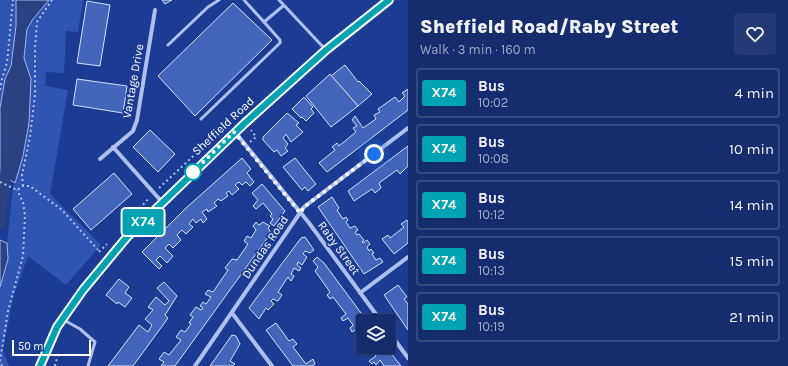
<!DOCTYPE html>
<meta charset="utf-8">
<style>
:root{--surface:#152d6e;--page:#223976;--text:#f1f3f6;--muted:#9da8c2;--line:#344981}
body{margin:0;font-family:Karla,sans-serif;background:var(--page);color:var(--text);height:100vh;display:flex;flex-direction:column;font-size:15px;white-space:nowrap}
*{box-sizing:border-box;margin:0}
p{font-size:13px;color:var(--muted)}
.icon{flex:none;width:22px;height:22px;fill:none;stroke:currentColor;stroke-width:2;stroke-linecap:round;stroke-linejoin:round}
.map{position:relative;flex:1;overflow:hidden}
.drawer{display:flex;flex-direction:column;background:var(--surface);width:380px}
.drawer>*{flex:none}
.badge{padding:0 8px;border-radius:3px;font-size:14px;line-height:26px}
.controls{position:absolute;left:356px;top:314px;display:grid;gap:8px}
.controls a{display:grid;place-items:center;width:40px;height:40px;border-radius:4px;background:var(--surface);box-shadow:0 1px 3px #0004,0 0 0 1px var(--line);font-size:20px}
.scale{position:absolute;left:12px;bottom:10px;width:79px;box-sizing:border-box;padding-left:4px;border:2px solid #fff;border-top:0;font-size:11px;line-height:14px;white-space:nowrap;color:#fff;-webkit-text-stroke:3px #1c3c93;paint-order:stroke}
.you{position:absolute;width:20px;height:20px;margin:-10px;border:3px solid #fff;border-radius:50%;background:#1a73e8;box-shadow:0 0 0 6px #1a73e833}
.map>.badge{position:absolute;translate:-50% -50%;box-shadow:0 0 0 2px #fff}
.round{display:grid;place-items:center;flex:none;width:42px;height:42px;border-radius:4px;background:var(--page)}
.head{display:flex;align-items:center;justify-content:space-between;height:68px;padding:0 12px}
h1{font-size:19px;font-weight:800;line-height:30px}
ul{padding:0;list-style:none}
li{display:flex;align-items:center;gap:12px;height:50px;margin:0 8px 6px;padding:0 4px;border:2px solid var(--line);border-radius:4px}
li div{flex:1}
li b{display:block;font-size:15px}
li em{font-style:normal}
li .badge{min-width:44px;font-weight:700;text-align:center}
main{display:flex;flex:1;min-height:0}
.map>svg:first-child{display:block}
.green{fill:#2f55b1}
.water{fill:#2a4283;stroke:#a0b8f0}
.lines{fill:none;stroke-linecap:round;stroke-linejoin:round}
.canal{stroke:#2a4283;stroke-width:11}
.building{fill:#4466ba;stroke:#d3dffa}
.path{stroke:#adc0ef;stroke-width:2;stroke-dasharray:2 3;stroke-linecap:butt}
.service{stroke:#adc0ef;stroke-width:3}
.minor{stroke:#adc0ef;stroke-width:4}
.primary{stroke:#f5f7ff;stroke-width:10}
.line-casing{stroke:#fff;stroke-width:9}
.line{stroke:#00a3b4;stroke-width:6}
.walk{stroke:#fff;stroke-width:4;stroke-dasharray:0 7.2}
.stop-dot{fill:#fff;stroke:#00a3b4;stroke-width:2}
.labels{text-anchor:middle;stroke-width:3.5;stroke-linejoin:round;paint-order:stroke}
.street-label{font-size:12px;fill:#fff;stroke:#1c3c93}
</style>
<main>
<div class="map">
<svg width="408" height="366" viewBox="0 0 408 366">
<rect width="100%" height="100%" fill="#1c3c93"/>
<g class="green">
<path d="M0,0H16V26L11,66L5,79L0,108Z"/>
<path d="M49,0H83L78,32L66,31L64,73L46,72L45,86L68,90L50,194L101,245L66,285L28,256L13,298L3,351L9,366H0V287L8,259L7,243L13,187L23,156L29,123L31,79L24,58L27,29L33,19Z"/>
</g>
<g class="water">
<path d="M16,0H49L33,19L27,29L24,58L31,79L29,123L23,156L15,183L0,174V108L5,79L11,66L16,26Z"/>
<path d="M0,240L7,243L8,259L0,287Z"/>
</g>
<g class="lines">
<path class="canal" d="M0,224L7,162"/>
</g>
<g class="building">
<path d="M162,0H172L165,4Z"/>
<path d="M87,1L110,5L100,66L77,63Z"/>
<path d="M233,3L272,40L195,116L158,76Z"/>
<path d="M345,65L358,82L359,81L372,94L358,106L331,76Z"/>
<path d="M330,74L358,106L331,127L306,96Z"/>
<path d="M77,79L127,86L123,113L73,105Z"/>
<path d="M408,89V110L327,172L319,163L335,150L332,147L337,143L339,146L356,132L353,128L357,126L352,120L355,116L363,128L376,119L374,115L380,112L378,109L395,97L399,102L405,96L402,93Z"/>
<path d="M304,97L313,107L311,109L314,113L306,121L302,117L301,118L292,109Z"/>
<path d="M287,113L299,123L296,125L303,132L291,142L286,134L283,138L288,144L285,148L288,151L281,156L277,150L274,152L263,140V137Z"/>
<path d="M150,130L175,154L158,172L133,147Z"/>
<path d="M408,146V166L400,174L397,170L379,183L381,188L375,193L372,189L354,201L348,191Z"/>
<path d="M242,158L251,169L247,173L254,182L250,186L246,182L242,185L239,182L235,185L239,189L232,195L229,191L226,193L228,196L221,201L218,199L214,203L217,206L208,212L207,209L202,212L207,219L203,223L201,219L196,223L193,219L189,224L193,227L186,234L182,230L177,235L181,240L173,248L169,244L165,248L173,256L167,263L160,256L156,260L162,266L159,269L142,252L186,208Z"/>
<path d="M295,158L316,184L308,191L305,187L302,190L283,167Z"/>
<path d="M114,173L132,194L91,230L73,209Z"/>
<path d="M262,184L285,211L274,226L270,223L273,219L270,216L272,214L263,203L256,209L253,206L258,200L252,193Z"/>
<path d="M332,197L339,208L337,210L343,219L346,217L348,220L346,222L350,228L355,226L358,230L355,232L357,235L359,234L364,240L362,242L363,243L367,240L370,244L367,247L369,251L371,249L374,253L372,254L376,260L380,258L383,262L364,274L318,207Z"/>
<path d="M407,220L408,222V243L394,254L382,239L388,235L390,238L404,227L401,224Z"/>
<path d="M256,222L259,225L263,222L270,226L268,228L271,233L175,366H161L164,362L159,359L164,352L169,355L181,340L176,337L181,330L185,332L191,324L189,323L193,317L190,315L196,307L201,310L203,308L200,306L203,302L206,304L211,297L205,294L208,290L213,292L228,270L225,268L232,259L237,260L248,244L244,241L247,236L251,238L256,230L253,226Z"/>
<path d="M305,237L314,250L310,253L305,251L303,254L307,257L302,265L298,262L297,265L301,268L299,271L294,268L291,274L294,276L291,281L288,277L278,292L282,295L278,301L273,299L271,301L274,304L268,310L266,308L259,319L249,308L301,238Z"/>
<path d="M317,257L324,263L367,321H363V342L360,343L355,336L360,332L357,329L352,332L350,328L353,325L348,318L343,321L341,318L346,314L333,297L330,299L327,295L330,292L315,271L318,267L313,261Z"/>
<path d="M119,279L129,287L125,293L132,298L125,307L118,302L117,304L106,295Z"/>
<path d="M164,282L177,296L165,315L168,318L133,366H108L139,325L148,332L152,325L145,319L153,310L148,307L156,297L165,305L169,301L157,288Z"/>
<path d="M398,285L407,297L404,299L408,304V330L384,295Z"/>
<path d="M276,323L289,341L293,339L297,344L293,347L306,364L313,359L315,364L312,366H293L266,330Z"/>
<path d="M232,335L236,336L240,344L230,361L235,364L233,366H210Z"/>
<path d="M370,347H386L401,366H384L380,360L376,365L374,362L372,364L369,361L376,356Z"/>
</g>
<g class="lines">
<g class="path">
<path d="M0,90L2,79L7,63L13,0"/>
<path d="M250,142L256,137L251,130"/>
<path d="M0,182L17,190L23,186H30L62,210L99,251"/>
<path d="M23,186L22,175L30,137L35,95V48L37,22L52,0"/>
<path d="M159,188L217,134"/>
<path d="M133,216L149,198"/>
<path d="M99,252L107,244"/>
<path d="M2,366L0,361L8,311L23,256L25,215L23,202L17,190"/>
<path d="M55,366L58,354L56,353"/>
</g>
<g class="service">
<path d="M244,0L264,22"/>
<path d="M279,0L324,48"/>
<path d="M168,45L208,7L219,0"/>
<path d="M201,119L280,43V40L264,22L283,6"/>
<path d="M64,320L80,329L95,342L88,366"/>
</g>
<g class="minor">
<path d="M235,132L309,223L381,321"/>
<path d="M113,147L162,202"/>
<path d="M100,159L133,131L137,120L155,10"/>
<path d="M360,293L408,257"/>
<path d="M232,313L272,366"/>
<path d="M389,332L408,358"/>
<path d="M195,366L304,207L408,128"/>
</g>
<path class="primary" d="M40,366L57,327L83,290L127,237L245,123L326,50L389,0"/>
</g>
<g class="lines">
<defs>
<path id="line" d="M40,366L57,327L83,290L127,237L245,123L326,50L389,0"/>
</defs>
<use href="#line" class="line-casing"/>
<use href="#line" class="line"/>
<path class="walk" d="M193,172L234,132L300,213L304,207L374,154"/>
</g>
<circle class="stop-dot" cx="193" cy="172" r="8"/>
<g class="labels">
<g class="street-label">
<text transform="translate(133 81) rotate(-80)" y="4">Vantage Drive</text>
<text transform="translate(223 126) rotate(-43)" y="4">Sheffield Road</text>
<text transform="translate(265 247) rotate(-56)" y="4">Dundas Road</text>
<text transform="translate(339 248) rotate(54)" y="4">Raby Street</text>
</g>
</g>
</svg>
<div class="controls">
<a><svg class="icon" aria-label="layers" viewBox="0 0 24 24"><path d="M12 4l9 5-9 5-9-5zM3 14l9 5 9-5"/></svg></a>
</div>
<div class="scale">50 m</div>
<div class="you" style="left:374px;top:154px"></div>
<b class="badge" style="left:143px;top:222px;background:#00a3b4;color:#fff">X74</b>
</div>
<section class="drawer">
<div class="head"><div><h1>Sheffield Road/Raby Street</h1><p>Walk · 3 min · 160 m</p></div><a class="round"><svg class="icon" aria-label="heart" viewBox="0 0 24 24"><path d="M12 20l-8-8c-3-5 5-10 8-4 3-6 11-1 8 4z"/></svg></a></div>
<ul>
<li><span class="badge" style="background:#00a3b4;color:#fff">X74</span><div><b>Bus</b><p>10:02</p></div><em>4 min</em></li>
<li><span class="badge" style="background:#00a3b4;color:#fff">X74</span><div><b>Bus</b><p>10:08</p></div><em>10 min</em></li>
<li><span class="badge" style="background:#00a3b4;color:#fff">X74</span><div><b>Bus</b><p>10:12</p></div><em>14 min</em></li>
<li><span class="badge" style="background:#00a3b4;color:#fff">X74</span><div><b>Bus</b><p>10:13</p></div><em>15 min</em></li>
<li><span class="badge" style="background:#00a3b4;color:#fff">X74</span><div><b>Bus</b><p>10:19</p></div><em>21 min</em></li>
</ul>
</section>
</main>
